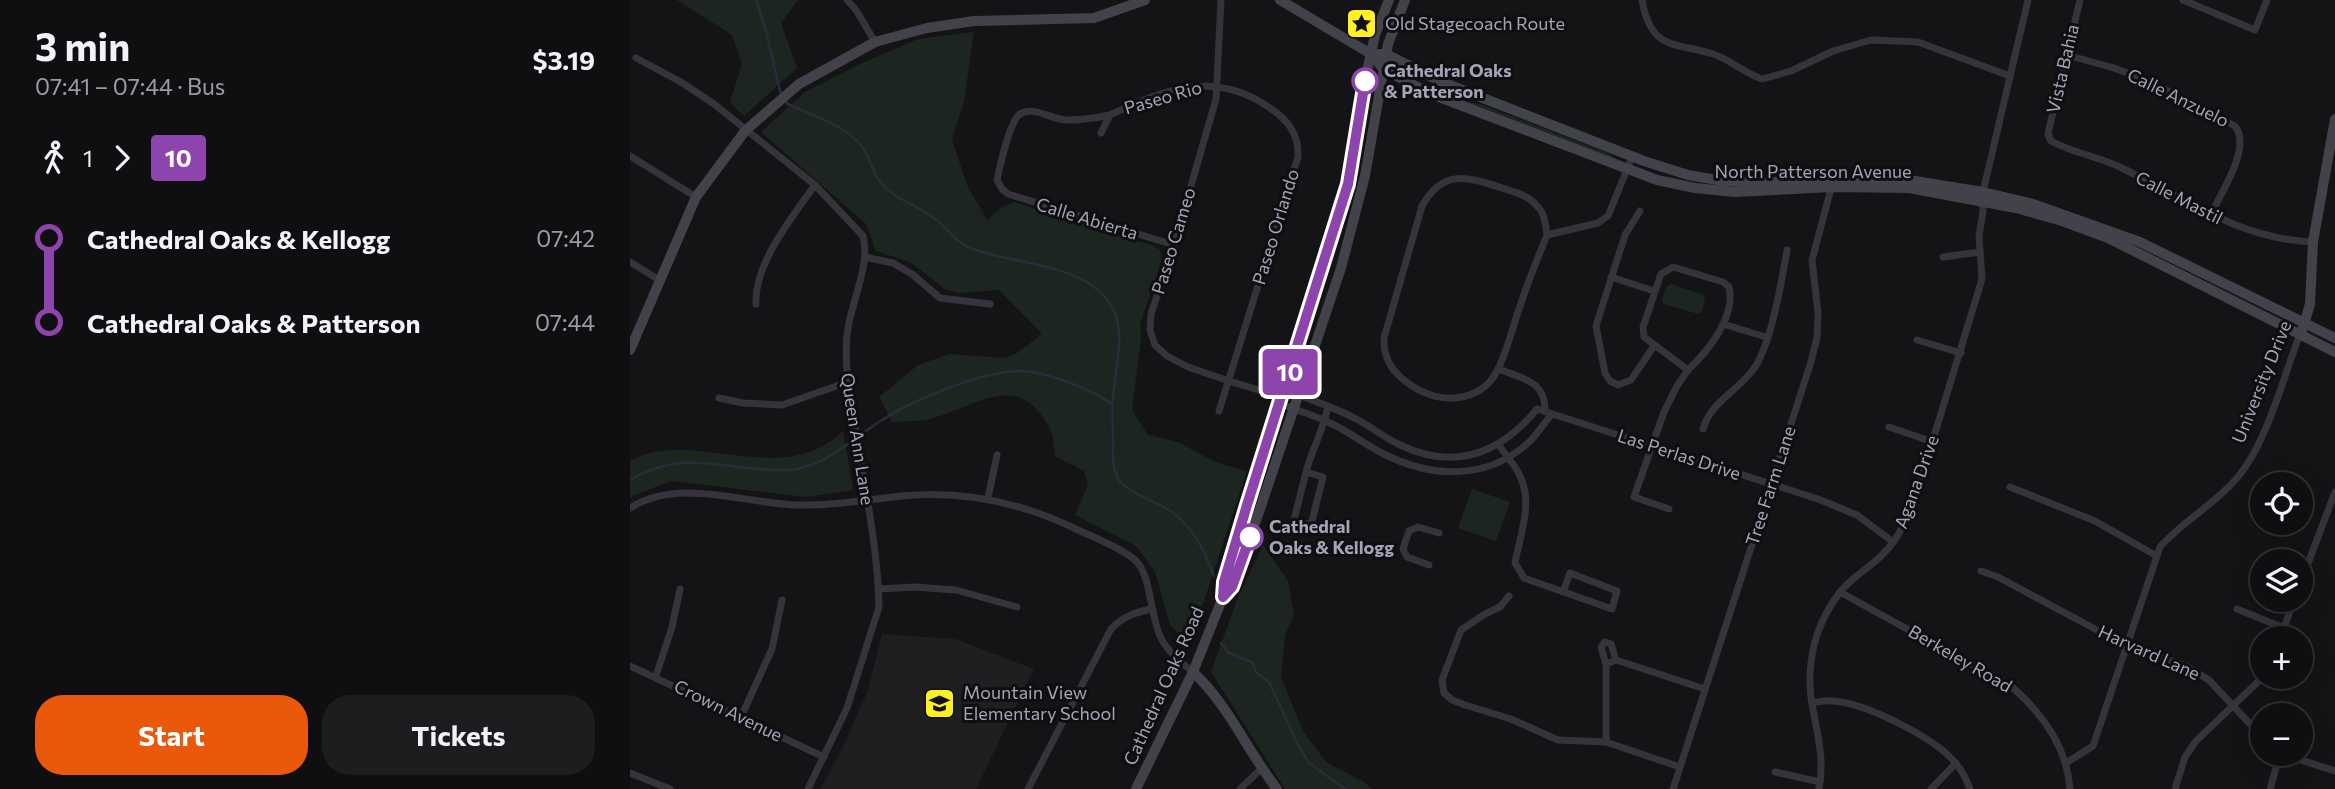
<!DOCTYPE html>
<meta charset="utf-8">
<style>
:root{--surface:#0f0e10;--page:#1d1c1e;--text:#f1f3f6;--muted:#9b9c9f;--line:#2f2e30;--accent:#ea580c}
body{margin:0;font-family:Commissioner,sans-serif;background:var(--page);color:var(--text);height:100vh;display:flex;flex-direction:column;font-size:26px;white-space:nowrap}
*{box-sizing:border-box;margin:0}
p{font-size:23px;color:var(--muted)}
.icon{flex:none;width:38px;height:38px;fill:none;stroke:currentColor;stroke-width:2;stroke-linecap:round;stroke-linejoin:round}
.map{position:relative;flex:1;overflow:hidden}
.drawer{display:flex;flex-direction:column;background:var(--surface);width:630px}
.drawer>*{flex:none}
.badge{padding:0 14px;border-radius:5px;font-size:24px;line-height:46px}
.tools{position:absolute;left:1620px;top:472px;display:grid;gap:14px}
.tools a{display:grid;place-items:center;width:63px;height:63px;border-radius:50%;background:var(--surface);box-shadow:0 7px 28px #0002,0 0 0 2px var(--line);font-size:35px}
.map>.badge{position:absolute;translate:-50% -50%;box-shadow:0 0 0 4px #fff}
.legs{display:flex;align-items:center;gap:10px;height:77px;padding:0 35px;font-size:23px}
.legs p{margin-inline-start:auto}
.overview{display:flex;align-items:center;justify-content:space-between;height:119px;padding:0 35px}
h1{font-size:38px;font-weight:700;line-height:52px}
.primary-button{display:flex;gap:14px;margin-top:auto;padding:14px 35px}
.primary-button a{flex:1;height:80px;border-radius:28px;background:var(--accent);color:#fff;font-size:28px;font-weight:700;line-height:80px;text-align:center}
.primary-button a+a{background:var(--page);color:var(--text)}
ul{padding:0 35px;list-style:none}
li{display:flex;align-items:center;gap:24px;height:84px;font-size:26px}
li i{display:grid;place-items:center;width:10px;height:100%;margin:0 9px;background:currentColor}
li i::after{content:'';width:18px;height:18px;margin:-9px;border:5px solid;border-radius:50%;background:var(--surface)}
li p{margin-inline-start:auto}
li:first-child i{background:linear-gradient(#0000 50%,currentColor 0)}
li:last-child i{background:linear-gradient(currentColor 50%,#0000 0)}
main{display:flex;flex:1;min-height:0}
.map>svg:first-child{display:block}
.built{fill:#1f1f22}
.green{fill:#1d2520}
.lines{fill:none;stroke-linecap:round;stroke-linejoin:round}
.stream{stroke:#282d3a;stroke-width:2.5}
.street{stroke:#34343a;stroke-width:7}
.secondary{stroke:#42424b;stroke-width:10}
.line-1-casing{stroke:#fff;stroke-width:16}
.line-1{stroke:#8e44ad;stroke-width:10}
.stop-1-dot{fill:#fff;stroke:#8e44ad;stroke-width:3.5}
.labels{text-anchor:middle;stroke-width:6;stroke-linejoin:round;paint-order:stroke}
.poi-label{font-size:18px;fill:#a3a4b7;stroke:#0f0e10;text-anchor:start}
.street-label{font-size:18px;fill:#a3a4b7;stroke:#0f0e10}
.stop-label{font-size:18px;font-weight:bold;fill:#a3a4b7;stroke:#0f0e10;text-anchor:start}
</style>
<main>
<section class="drawer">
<div class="overview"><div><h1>3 min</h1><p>07:41 – 07:44 · Bus</p></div><b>$3.19</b></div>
<div class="legs"><svg class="icon" aria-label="walk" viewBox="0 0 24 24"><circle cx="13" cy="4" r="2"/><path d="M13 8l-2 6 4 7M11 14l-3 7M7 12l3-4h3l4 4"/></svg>1<svg class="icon" aria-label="forward" viewBox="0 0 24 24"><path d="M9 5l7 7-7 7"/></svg><b class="badge" style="background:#8e44ad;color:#fff">10</b></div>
<ul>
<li><i style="color:#8e44ad"></i><b>Cathedral Oaks &amp; Kellogg</b><p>07:42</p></li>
<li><i style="color:#8e44ad"></i><b>Cathedral Oaks &amp; Patterson</b><p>07:44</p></li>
</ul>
<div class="primary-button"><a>Start</a><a>Tickets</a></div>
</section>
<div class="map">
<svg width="1705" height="789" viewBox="0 0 1705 789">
<rect width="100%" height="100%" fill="#141315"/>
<path class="built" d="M252,634L325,639L404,669L346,789H190L208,757L237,693Z"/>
<g class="green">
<path d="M47,0H168L151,23L167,68L114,116L100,102L112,64L102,35Z"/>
<path d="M344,32L334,102L322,139L337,185L357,220L372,207L384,202L524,246L530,250L532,259L510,324L511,339L502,410L518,435L548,442L585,462L617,471L560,643L540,625L525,572L506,546L445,515L458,485L454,471L425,456C422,432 424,432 409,412C380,375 335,411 300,419C288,422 274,421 262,422L249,397L288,365L319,354L374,358L387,353L412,334L369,290L330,293L316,290L280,262L246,251L236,224L131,132L175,92L230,64L288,39Z"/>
<path d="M793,87L831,100L850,104L978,153L988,160Z"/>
<path d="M1041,284L1073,295L1075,299L1072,312L1068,314L1034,304L1032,300L1036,287Z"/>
<path d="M213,431L223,490L177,497L41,481L0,497V461C63,426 151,491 213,431Z"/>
<path d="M842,489L880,502L866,541L828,528Z"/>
<path d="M633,545L658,581L664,615L655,635L651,677L673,731L696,762L734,782L742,789H655L581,672L608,597Z"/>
</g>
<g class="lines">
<g class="stream">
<path d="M126,0L135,27L151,95"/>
<path d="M154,100L158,104C183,116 212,124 231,145C240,156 242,172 251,183C267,201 290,206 308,221C317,228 325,240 336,246C341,249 349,251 356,253C396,265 461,266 483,309C496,335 485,370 483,398C482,412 483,426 483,440C483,453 482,466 487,477C495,493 530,502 545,514C565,531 575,551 584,576"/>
<path d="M0,480C53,449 90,469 145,470C152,470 159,471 167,469C200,462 221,440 249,422C280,401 350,372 388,371C415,371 462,389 483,405"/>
<path d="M591,643L599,653L623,663L626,672L639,682L669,747L679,763L715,789"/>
</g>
<g class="street">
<path d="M217,0L226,10L245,42"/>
<path d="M591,0L586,99L544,245L521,314L520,330L525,345L537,356L558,367L599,381L652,397"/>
<path d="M1012,0C1021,51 1044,42 1083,54C1101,60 1114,73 1132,79L1161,71L1203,51L1241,40L1288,42L1380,76"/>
<path d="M1450,0L1419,129L1418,134L1421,141C1443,153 1470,157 1492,168C1555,199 1610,239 1683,242"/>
<path d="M1553,0L1625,30L1637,0"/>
<path d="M1437,55L1484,68L1523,83L1605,126C1622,147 1591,193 1581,214"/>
<path d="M6,58L51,82L84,104L185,185L233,236C241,266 220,304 217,335C214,366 220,395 225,426C234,485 248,547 249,607L217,708L178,789"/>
<path d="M480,115C466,118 452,120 437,120C422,120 403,105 390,114C379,122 370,167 367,180L372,189L378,194L544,245"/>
<path d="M471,133L480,115C535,89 585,69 640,108C658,120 669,134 668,157L589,411"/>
<path d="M0,156L66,197"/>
<path d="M1010,211L995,235L966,326L975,373L980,381L988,385L1001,380L1024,346"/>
<path d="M917,235C915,223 915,213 906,205C898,195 884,192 872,188C838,177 813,168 792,206L754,338C753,362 766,377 787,389C816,405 854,401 869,367C878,348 883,326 890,306C898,281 908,258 917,235L968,223L978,216L1002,157"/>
<path d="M235,257L263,263L282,274L310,298L360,304"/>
<path d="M1313,257L1350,252"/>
<path d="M0,262L31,281"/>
<path d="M1043,267L1093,282L1099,287C1106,317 1078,351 1058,370L1014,337L1013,327L1031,274Z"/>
<path d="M981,277L1024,291"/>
<path d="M126,304C124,264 162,217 185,185"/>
<path d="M1093,324L1136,337"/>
<path d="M1287,340L1331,353"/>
<path d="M869,369C893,379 916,381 915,411"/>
<path d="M654,390C679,399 705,407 728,420C743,428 755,438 770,445C825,471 870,454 907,409L1188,499L1227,515L1263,542"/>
<path d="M89,398L113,403L152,405L218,382"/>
<path d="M650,404C666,410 684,415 700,423C718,431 734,444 752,453C800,478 856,481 898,443C907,435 914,423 922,414"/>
<path d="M1259,427L1303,442"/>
<path d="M1073,429C1081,402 1106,392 1122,371C1141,348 1152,279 1157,250"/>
<path d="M869,445C874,453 880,460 885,467C906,498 891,530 885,563L894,578L982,609L987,591L940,573L933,592"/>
<path d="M676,472L664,520L681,525L693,477L676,472C682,449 694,429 698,406"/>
<path d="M1380,487L1465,521L1525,555"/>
<path d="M358,498L367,455"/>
<path d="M0,508C49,477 112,503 166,505C202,506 236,500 272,496C332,490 388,502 442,527C462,537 486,545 504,559C522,574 519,614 531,638C538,652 551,662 563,672"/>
<path d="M1039,509L1004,497L1034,412L1047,386L1058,370"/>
<path d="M799,565L777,557L773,549L779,531L788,527L809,533"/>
<path d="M1351,571L1368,577L1495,645L1556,666L1579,680L1633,738"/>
<path d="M1671,582L1705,492"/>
<path d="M249,589L284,587L326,590L387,607"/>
<path d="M1210,592L1382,687C1413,714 1437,747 1440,789"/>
<path d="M879,596L870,607L855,614L831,630L812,680L814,693L822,700L835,705L881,719L928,740L976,742L1050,767"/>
<path d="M1607,609L1654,628"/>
<path d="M1650,639L1664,600"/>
<path d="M976,664L971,647L975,642L981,644L986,660"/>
<path d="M0,666L194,757"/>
<path d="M26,676L42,627L50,589"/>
<path d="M1182,703C1189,702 1196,700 1203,701C1236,703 1308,739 1327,765C1333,772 1337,781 1340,789"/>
<path d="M111,717L142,649L152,600"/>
<path d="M976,742V664L986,660L1075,689"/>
<path d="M1652,754L1705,771"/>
<path d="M1436,763L1463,746L1530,547C1553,521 1584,505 1607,478C1637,443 1653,378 1670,334"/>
<path d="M1145,772L1190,782"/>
<path d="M0,773L40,789"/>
<path d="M398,789L481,629C492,617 504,613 520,609"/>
<path d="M610,789L631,769"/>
<path d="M1043,789L1180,365L1187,338L1188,312L1182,260L1202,185"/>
<path d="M1189,789C1195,758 1187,734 1182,704C1178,683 1180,656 1187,635C1192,620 1200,605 1210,592C1226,573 1250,562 1264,541C1275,525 1281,509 1287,492L1352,279L1349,236L1353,212V192L1398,0"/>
<path d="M1301,789L1326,763"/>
<path d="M1545,789L1555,757L1566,741L1633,677"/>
<path d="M1640,789L1650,754"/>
</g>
<g class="secondary">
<path d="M650,0L741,54L753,69L801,94L1027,180L1065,188L1105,192L1202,187L1279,188L1386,208L1432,221L1478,238L1705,352"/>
<path d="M741,54H756L812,82L1014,161L1058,175L1093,181L1132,183L1204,178L1285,181L1353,192L1403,204L1510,242L1705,338"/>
<path d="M1673,328L1680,304L1683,242L1705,119"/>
<path d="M0,350L66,197L115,131L169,84L245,42L297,28L344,21L464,18L515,0"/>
<path d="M593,597L602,587L629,512L711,268L735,176L758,44L775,0"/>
<path d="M563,672C598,704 618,752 647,789"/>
<path d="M506,789L563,672L593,597L594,582L617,505L718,184L737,71L745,35L759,0"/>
</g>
</g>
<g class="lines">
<defs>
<path id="line-1" d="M620,537L602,587L593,597L594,582L617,505L718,184L735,81"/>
</defs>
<use href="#line-1" class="line-1-casing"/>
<use href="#line-1" class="line-1"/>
</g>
<defs>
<symbol id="sight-square" viewBox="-11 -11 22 22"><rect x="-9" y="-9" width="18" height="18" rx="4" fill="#fff021" stroke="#0f0e10"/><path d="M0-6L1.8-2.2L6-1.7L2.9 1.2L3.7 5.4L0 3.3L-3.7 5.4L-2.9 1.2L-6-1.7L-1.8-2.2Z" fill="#111"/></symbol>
<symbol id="school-square" viewBox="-11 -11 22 22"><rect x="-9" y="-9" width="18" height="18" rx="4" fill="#fff021" stroke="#0f0e10"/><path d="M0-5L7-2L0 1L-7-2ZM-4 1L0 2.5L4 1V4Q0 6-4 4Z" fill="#111"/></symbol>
</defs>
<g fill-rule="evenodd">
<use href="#sight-square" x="714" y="6" width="35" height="35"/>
<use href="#school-square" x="292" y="686" width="35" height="35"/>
</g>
<g class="stop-1-dot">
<circle cx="735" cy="81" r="12"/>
<circle cx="620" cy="537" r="12"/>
</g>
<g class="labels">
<g class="poi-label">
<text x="755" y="30">Old Stagecoach Route</text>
<text x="333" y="699">Mountain View<tspan x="333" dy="21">Elementary School</tspan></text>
</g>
<g class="street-label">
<text transform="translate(1433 69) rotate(-77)" y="6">Vista Bahia</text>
<text transform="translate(533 98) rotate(-16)" y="6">Paseo Rio</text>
<text transform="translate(1548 98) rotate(26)" y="6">Calle Anzuelo</text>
<text x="1183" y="178">North Patterson Avenue</text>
<text transform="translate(1549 198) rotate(27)" y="6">Calle Mastil</text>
<text transform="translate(457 219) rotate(17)" y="6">Calle Abierta</text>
<text transform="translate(646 227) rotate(-73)" y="6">Paseo Orlando</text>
<text transform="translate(544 241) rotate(-73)" y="6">Paseo Cameo</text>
<text transform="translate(1632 382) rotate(-68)" y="6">University Drive</text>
<text transform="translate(227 439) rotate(81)" y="6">Queen Ann Lane</text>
<text transform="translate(1049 455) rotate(18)" y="6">Las Perlas Drive</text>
<text transform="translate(1287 482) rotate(-70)" y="6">Agana Drive</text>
<text transform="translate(1141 486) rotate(-72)" y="6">Tree Farm Lane</text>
<text transform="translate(1519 653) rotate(24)" y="6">Harvard Lane</text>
<text transform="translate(1330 659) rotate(30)" y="6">Berkeley Road</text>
<text transform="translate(534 686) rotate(-66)" y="6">Cathedral Oaks Road</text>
<text transform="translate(98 711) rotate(26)" y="6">Crown Avenue</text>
</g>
<g class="stop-label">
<text x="754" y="77">Cathedral Oaks<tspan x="754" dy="21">&amp; Patterson</tspan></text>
<text x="639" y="533">Cathedral<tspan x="639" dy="21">Oaks &amp; Kellogg</tspan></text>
</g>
</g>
</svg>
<div class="tools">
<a><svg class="icon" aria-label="locate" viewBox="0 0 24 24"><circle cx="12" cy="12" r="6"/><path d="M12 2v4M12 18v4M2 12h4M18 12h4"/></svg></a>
<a><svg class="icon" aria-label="layers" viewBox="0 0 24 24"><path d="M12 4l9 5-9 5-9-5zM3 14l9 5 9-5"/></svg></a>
<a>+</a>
<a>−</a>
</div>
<b class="badge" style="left:660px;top:372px;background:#8e44ad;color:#fff">10</b>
</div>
</main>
